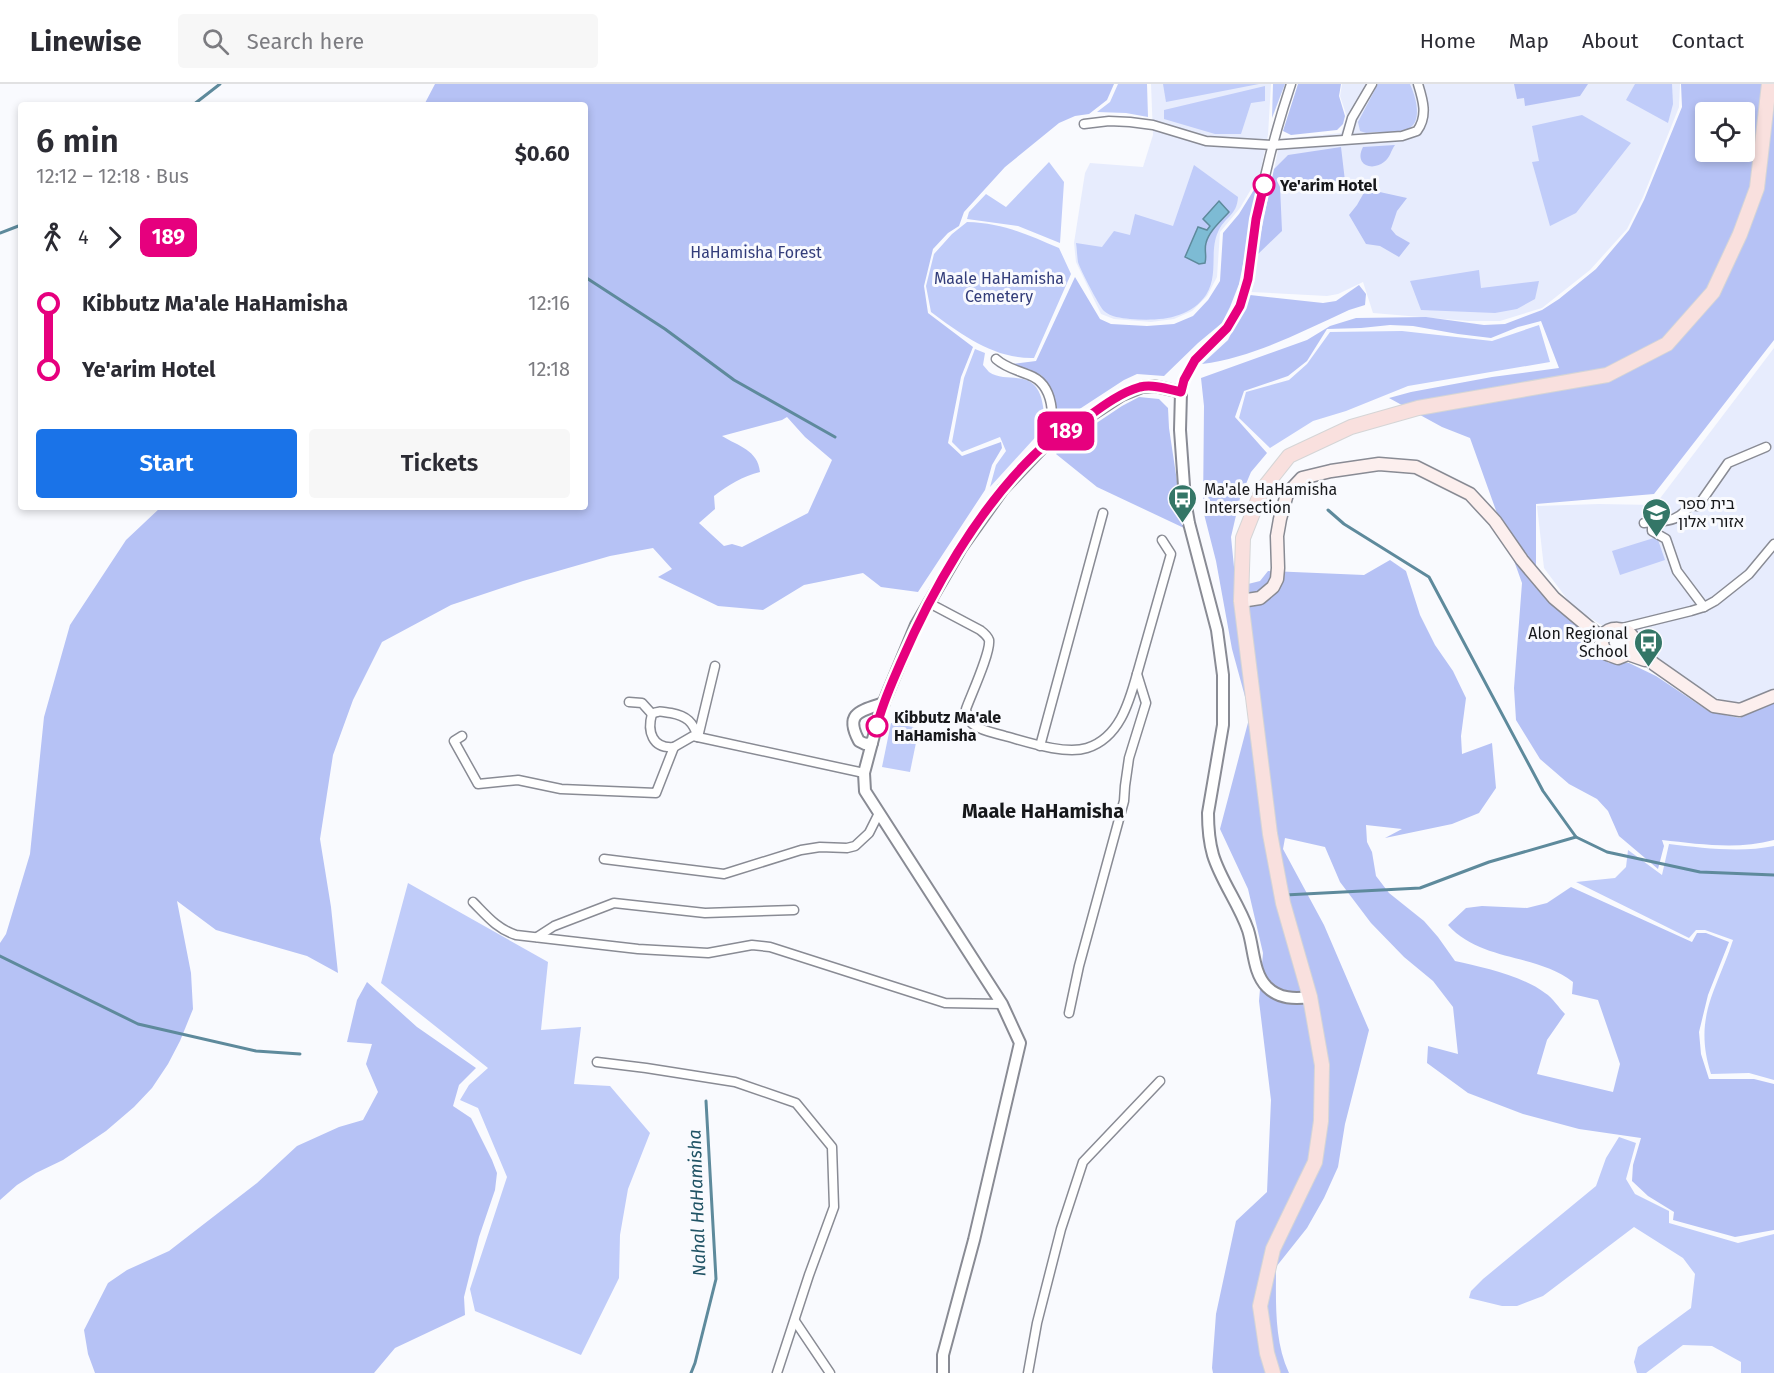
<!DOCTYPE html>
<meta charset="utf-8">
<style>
:root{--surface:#fff;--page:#f7f7f7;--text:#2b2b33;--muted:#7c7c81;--line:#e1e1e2;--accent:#1a73e8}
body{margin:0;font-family:"Fira Sans","Noto Sans Hebrew",sans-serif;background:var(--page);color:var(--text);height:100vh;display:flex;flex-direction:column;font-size:22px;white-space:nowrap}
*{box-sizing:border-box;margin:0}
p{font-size:20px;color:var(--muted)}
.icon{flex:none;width:33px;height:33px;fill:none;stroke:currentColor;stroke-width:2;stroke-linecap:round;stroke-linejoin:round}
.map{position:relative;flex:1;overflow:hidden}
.drawer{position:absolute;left:18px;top:18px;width:570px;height:408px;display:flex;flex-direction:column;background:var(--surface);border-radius:6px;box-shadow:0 3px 9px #0003}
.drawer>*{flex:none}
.badge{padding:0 12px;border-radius:9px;font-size:21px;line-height:39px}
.tools{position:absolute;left:1695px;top:18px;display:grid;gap:12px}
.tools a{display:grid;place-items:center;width:60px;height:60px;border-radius:6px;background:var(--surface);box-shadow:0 3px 9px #0003;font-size:30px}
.map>.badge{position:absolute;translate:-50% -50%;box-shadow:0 0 0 3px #fff}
.legs{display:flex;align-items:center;gap:9px;height:66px;padding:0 18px;font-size:20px}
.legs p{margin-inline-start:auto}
.headline{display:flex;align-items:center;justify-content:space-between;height:102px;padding:0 18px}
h1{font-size:33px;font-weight:600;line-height:45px}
.primary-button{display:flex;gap:12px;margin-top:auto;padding:12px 18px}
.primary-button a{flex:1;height:69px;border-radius:6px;background:var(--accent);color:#fff;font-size:24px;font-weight:600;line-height:69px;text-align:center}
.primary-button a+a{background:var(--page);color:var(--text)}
ul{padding:0 18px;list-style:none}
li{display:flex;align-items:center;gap:21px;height:66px;font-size:22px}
li i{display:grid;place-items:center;width:9px;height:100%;margin:0 8px;background:currentColor}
li i::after{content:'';width:15px;height:15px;margin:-8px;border:4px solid;border-radius:50%;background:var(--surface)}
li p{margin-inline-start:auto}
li:first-child i{background:linear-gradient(#0000 50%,currentColor 0)}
li:last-child i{background:linear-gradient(currentColor 50%,#0000 0)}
header{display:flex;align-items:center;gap:36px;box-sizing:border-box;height:84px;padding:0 30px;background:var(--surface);border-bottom:2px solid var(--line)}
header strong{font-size:28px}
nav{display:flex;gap:33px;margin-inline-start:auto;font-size:21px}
.search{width:420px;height:54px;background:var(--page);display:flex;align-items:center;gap:15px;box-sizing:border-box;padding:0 21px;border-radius:6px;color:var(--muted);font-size:22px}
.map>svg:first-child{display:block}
.built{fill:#e7ecfd}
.green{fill:#c0ccf9}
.forest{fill:#b6c2f5;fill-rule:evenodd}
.water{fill:#7dbbd4;stroke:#5e8a9c;stroke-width:1.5}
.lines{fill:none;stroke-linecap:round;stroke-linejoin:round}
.stream{stroke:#5e8a9c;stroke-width:3}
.minor-casing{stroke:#898b94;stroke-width:11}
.tertiary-casing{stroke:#898b94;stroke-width:14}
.secondary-casing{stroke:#898b94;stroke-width:15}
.primary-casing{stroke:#d5d5d6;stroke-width:16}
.minor{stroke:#fff;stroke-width:8}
.tertiary{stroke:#fff;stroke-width:10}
.secondary{stroke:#fcefee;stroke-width:12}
.primary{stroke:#f9e0de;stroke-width:14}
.line-1-casing{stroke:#fff;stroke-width:14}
.line-1{stroke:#e6007e;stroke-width:9}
.stop-1-dot{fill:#fff;stroke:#e6007e;stroke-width:3}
.labels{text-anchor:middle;stroke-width:6;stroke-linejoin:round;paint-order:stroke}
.stop-label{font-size:16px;font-weight:bold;fill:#17181b;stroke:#f9fafe;text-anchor:start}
.park-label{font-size:16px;fill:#333d7a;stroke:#f9fafe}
.poi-label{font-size:16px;fill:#17181b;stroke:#f9fafe;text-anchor:start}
.water-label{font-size:18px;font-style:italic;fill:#205365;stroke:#f9fafe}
.quarter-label{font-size:20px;font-weight:bold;fill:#17181b;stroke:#f9fafe}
</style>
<header>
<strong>Linewise</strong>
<div class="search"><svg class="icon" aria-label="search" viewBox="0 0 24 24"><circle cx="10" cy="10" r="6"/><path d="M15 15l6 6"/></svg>Search here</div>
<nav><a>Home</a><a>Map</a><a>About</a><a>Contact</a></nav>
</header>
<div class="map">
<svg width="1774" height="1289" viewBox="0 0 1774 1289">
<rect width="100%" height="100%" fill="#f9fafe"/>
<g class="built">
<path d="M1151,0H1271L1268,51L1260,90L1240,124L1220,148L1217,193L1207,212L1192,227L1174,235L1151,238L1114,235L1101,230L1076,178L1074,159L1085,89L1090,79L1143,83L1153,51Z"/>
<path d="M1342,0H1680L1679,23L1643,113L1627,145L1590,186L1542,224L1500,237H1468L1373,229L1363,198L1338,210L1327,212L1251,208L1280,55L1341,49L1347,33L1340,12Z"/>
<path d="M1774,264V604L1755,615L1736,618L1718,615L1573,523L1544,484L1537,422L1599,420L1655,421Z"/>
</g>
<g class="green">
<path d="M1118,0H1147L1148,33L1126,29L1097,28L1110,18Z"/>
<path d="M1163,0H1259L1166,18Z"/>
<path d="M1273,0H1285L1272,34Z"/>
<path d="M1378,0H1410C1417,16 1425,45 1400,47C1389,49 1377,47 1366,49L1360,47L1358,38Z"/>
<path d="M1635,0H1672L1673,20L1668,39L1626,16Z"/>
<path d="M1265,2V17L1251,19L1241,50H1215L1164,35V26Z"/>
<path d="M1582,31L1631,59L1576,129L1550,142L1532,78L1539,77L1532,42Z"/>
<path d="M1049,78L1064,98L1060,159L1018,142L967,135L969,128L986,110L1006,123Z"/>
<path d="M1194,81L1238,113C1237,132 1224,133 1218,148C1209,167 1219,191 1206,211C1189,236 1157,237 1130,235C1121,234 1111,233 1104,227C1099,222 1080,185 1078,178C1077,172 1077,165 1076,159L1102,163L1114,147L1130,151L1135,130L1173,142Z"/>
<path d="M967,138C1003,139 1026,150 1059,164L1071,190L1034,274C994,275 962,251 931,228L926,202L934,170L952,150Z"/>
<path d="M1479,186L1481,204L1539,197L1535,215L1517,225L1495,229L1421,226L1410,197Z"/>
<path d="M1539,241L1550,278L1408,302L1346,327L1313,337L1270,364L1239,334L1246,308L1289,296L1307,280L1330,248L1402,247L1492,257Z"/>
<path d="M975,265L985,269L983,281C985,283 987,286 989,288C1006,300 1032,284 1041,313C1044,324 1045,335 1042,346L990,403L996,381L1006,367L1000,353L962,368L952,358L964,294Z"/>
<path d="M1657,453L1665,476L1620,491L1612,467Z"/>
<path d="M891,639L919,644L910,688L882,683Z"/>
<path d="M1669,760C1702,764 1741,769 1774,762V996L1749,989L1711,990C1693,933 1716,908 1733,856L1705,846H1696L1689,854L1576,798L1615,794L1626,783L1628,766L1662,791Z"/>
<path d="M408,799L548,878L541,946L581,943L574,1000L610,1002L650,1049L628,1105L620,1151L619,1194L581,1271L475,1227L470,1205L507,1093L478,1024L460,1016L469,1001L488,984L381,899Z"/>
<path d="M1619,1053L1636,1059L1626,1095L1635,1110L1669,1127V1139L1738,1159L1774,1150V1289H1741V1278L1712,1262L1683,1261L1646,1289H1637L1634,1278L1638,1263L1691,1224L1695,1190L1683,1174L1634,1143L1543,1212L1517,1222H1502L1469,1214L1471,1207L1483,1195L1596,1102L1606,1074Z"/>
</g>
<g class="forest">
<path d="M435,0H1114L1107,16L1089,30L1075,32L1059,39L1005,83L964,128L959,142L948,149L933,165L924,202L928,229L973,263L961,293L948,359L962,372L1001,358L1002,364L992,381L985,406L918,508L881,503L863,489L804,501L763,526L718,522L658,493L672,485L653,464L610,472L523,497L451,521L382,558L353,616L333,671L320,755L331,823L338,889L307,872L216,846L177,817L191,889L193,925L180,957L168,980L152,1004L134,1023L106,1047L63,1076L36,1089L17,1101L0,1116V859L6,850L30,770L44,633L70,541L126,456L161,423H585V21H424ZM787,333L805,353L832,376L808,429L742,463L732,460L724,462L699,439L715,425L714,412C728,401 743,392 760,388C758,366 738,362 722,352L782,336Z"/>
<path d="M1298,0H1341L1339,12L1345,32L1343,40L1337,46L1291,51L1283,47Z"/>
<path d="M1514,0H1588L1580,12L1525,22L1524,14L1517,15Z"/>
<path d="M1681,0H1774V256L1654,410L1536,420V504L1577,542L1595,569L1609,579H1629L1656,592L1710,628L1740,634L1774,618V756C1737,766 1699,760 1662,756L1664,762L1658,785L1619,752L1608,727L1597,715L1569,700L1540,675L1516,636L1514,604L1522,499L1470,354L1442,343L1389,314L1411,308L1492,293L1559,284L1541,237L1518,243L1491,254L1458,250L1413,242L1390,241L1361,244L1327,245L1307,277L1288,292L1244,307L1235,333L1267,369L1251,388L1240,414L1231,453L1236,503L1260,497L1268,487L1364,491L1390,476L1406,487L1420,531L1435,561L1453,587L1466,614L1461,652L1462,670L1492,659L1496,704L1479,729L1452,740L1385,754L1402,745L1366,741L1367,758L1372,768L1376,792L1389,809L1424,837L1438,853L1455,877C1482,883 1523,892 1545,909C1553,914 1559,924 1565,930L1547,956L1537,990L1613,1008L1620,980L1598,916L1572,910L1573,898C1536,869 1481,878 1448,841L1466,824L1482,822L1527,824L1547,819L1571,803L1692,858L1697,849H1706L1729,858L1708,911L1699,948L1701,970L1709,995H1754L1774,1000V1146L1735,1153L1673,1136L1674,1128L1648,1112L1632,1097L1633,1081L1641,1054L1579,1045L1523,1030L1468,1009L1427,979L1428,962L1458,970L1453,923L1433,897L1404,873L1371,839L1340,798L1325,763L1285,754L1283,765L1324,841L1369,946L1345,1040L1338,1083L1324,1114L1307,1144L1276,1183C1276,1218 1274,1257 1289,1289H1213L1212,1284L1216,1230L1236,1137L1267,1108L1271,1016L1259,917L1263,869L1248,805L1220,745L1250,631L1232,565L1216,477L1203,426L1204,322L1201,294L1307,256L1330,242L1356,234L1426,233L1484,241L1505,240L1542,226L1559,215L1596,185L1629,146L1644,116L1682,23ZM1706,28H1744V68H1706Z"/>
<path d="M1395,61C1391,66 1390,74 1384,78C1371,88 1354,80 1363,63Z"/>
<path d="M1341,63L1345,97L1289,98L1280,102L1282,147L1256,172L1274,85L1288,71Z"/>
<path d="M1260,96L1239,200L1230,223L1222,239L1198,259L1164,292L1137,290L1124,296L1055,341L1048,301L1041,291L1012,280L1036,277L1075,193L1100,235L1111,240L1147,242L1174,240L1193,232L1208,216L1220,197L1223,149L1239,130Z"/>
<path d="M1366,105L1407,114L1397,127L1391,145L1396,151L1410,159L1399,173L1380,162L1366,160L1349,131L1357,121Z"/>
<path d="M1359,201L1366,210L1365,221L1349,226C1301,248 1254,273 1202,280L1228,256L1250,211L1323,219L1336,217Z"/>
<path d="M1139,313L1159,315L1168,324L1169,344L1184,444L1097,403L1056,370L1062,362L1122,322Z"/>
<path d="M367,898L417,943L476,984L459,1001L453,1022L471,1034L492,1076L497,1089L495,1106L479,1153L464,1213L465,1231L395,1264L374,1289H95L88,1270L84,1246L108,1199L127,1186L169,1167L257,1099L297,1062L339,1043L363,1036L378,1008L366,980L372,960L347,958L357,916Z"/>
</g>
<path class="water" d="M1219,117L1229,128C1221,137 1209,147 1206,159C1204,166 1207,172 1205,179L1199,180L1185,173L1198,143L1207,146L1210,142L1203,135Z"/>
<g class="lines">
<g class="stream">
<path d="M193,21L220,0"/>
<path d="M0,149L21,141"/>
<path d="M585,193L665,245L734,296L835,353"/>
<path d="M1328,426L1344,440L1429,493L1543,707L1576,753L1607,768L1700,788L1774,791"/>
<path d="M1285,811L1420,804L1489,778L1576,753"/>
<path d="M0,872L138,940L256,967L300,970"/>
<path d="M691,1289L695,1279L716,1195L706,1017"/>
</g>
<defs>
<g id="minor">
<path d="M1084,40L1109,37L1130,38L1153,41L1206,57L1272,61L1402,52L1417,47C1428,32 1423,16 1418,0"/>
<path d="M1346,55L1352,34L1372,0"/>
<path d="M996,275C1006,284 1017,286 1029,291C1056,301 1053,335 1051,357"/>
<path d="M1181,308C1184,296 1188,284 1196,275C1211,256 1230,246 1239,222C1250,196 1251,166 1256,137C1264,91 1276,45 1291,0"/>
<path d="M1652,438V447L1666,455L1677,487L1704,523"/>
<path d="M1644,439C1664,436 1677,440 1690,421L1698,422L1728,379L1766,363"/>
<path d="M929,519L980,546C984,549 987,551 989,556C991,568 971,611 966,625C967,632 968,637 974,641C982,647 995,649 1005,652C1027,658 1065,671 1087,664C1119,654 1129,619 1137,590L1146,619L1129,674L1125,702L1124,717L1079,882L1069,929"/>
<path d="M1622,544L1691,527L1704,523L1715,517L1749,490L1774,460"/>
<path d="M1137,590L1171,470L1162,456"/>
<path d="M629,618L642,619L652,630"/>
<path d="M462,652L454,657L478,700L518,696L561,705L656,709L674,663L693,652L864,689"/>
<path d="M698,653L715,582"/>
<path d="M1040,662L1103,429"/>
<path d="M674,663C652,665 647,647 652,630C659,626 662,628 671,629C687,632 693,638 698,653"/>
<path d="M604,775L724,790L801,766L820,763L847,764L855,762L869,749L879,729"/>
<path d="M473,818C486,831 497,845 516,851L638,865L708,869L752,861L770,863L945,919L1002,920"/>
<path d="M537,853L554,842L614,819L705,829L794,826"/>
<path d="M597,978L646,984L735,998L796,1019L832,1063L834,1123L809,1191L777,1289"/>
<path d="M795,1237L830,1289"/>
<path d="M1028,1289L1037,1239L1061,1145L1083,1078L1160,997"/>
</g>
<g id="tertiary">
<path d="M872,659L865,660L859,657C844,629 860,627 884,619"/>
<path d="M943,1289V1271L974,1156L1020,959L1002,920L865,707L864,689L881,625L916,541L961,464L1003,405L1044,362L1122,311L1142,303L1154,302L1181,308L1180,346L1185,416L1189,439L1217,546L1223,591V641L1208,729C1208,744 1209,757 1213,771C1221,797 1239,820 1248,846C1254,865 1253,889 1267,903C1279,915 1295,915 1310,913"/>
</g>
<g id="secondary">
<path d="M1241,517L1260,514L1273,503L1277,495L1278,484L1277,452L1280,435L1287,410L1302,394L1331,387L1379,380L1416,383L1470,410L1495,437L1522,476L1554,514L1603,555"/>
<path d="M1632,560L1654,580L1714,622L1740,626L1774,612"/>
<path d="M1628,570C1652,537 1583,536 1607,570L1618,574L1628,570L1645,576"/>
</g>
<path id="primary" d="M1273,1289L1267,1269L1260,1222L1273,1165L1315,1078L1321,1037L1322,981L1310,913L1283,819L1270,750L1241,517L1243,454L1262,406L1289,372L1351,343L1418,324L1607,291L1667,260L1713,208L1740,150L1757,104L1769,0"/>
</defs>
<use href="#minor" class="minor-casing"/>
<use href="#tertiary" class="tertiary-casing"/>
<use href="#secondary" class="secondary-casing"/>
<use href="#primary" class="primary-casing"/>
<use href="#minor" class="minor"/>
<use href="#tertiary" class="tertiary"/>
<use href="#secondary" class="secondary"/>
<use href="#primary" class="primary"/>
</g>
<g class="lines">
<defs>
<path id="line-1" d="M877,642C882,620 892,599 901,578C932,506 977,427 1033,372C1049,356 1070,344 1089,332C1104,321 1122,308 1140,303C1153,300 1168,305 1181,308L1184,296L1195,276L1227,244L1240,222L1248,195L1256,135L1264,101"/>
</defs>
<use href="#line-1" class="line-1-casing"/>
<use href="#line-1" class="line-1"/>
</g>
<defs>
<symbol id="bus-pin" viewBox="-11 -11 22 30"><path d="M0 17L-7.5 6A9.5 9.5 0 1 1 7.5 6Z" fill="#347667" stroke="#f9fafe"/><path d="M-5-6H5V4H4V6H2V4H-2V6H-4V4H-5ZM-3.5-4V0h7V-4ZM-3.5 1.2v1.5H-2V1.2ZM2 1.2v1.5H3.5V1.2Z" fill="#fff"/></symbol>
<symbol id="school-pin" viewBox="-11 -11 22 30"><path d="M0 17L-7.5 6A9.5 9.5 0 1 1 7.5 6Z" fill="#347667" stroke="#f9fafe"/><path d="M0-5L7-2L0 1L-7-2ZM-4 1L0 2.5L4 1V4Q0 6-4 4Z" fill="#fff"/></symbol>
</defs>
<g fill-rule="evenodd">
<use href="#bus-pin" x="1166" y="398" width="33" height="45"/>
<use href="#school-pin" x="1640" y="412" width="33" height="45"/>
<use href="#bus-pin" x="1632" y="542" width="33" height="45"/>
</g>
<g class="stop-1-dot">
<circle cx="1264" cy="101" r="10"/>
<circle cx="877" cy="642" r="10"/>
</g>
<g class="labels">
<g class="stop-label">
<text x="1280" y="107">Ye'arim Hotel</text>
<text x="894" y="639">Kibbutz Ma'ale<tspan x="894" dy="18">HaHamisha</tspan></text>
</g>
<g class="park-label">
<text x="756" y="174">HaHamisha Forest</text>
<text x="999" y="200">Maale HaHamisha<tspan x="999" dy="18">Cemetery</tspan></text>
</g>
<g class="poi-label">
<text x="1204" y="411">Ma'ale HaHamisha<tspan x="1204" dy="18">Intersection</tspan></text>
<text x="1678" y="425">בית ספר<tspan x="1678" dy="18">אזורי אלון</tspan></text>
<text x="1628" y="555" text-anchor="end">Alon Regional<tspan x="1628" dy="18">School</tspan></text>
</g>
<g class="water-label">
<text transform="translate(697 1119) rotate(-92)" y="6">Nahal HaHamisha</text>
</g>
<g class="quarter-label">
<text x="1043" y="734">Maale HaHamisha</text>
</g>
</g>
</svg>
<div class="tools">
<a><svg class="icon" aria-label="locate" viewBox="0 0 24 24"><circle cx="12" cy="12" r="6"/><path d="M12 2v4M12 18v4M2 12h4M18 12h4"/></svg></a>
</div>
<b class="badge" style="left:1066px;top:347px;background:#e6007e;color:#fff">189</b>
<section class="drawer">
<div class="headline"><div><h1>6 min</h1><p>12:12 – 12:18 · Bus</p></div><b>$0.60</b></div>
<div class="legs"><svg class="icon" aria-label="walk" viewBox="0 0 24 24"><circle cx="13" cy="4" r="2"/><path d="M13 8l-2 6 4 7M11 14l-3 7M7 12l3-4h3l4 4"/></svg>4<svg class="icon" aria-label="forward" viewBox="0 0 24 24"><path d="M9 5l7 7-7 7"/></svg><b class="badge" style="background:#e6007e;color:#fff">189</b></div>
<ul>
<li><i style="color:#e6007e"></i><b>Kibbutz Ma'ale HaHamisha</b><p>12:16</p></li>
<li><i style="color:#e6007e"></i><b>Ye'arim Hotel</b><p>12:18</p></li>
</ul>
<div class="primary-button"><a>Start</a><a>Tickets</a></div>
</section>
</div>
